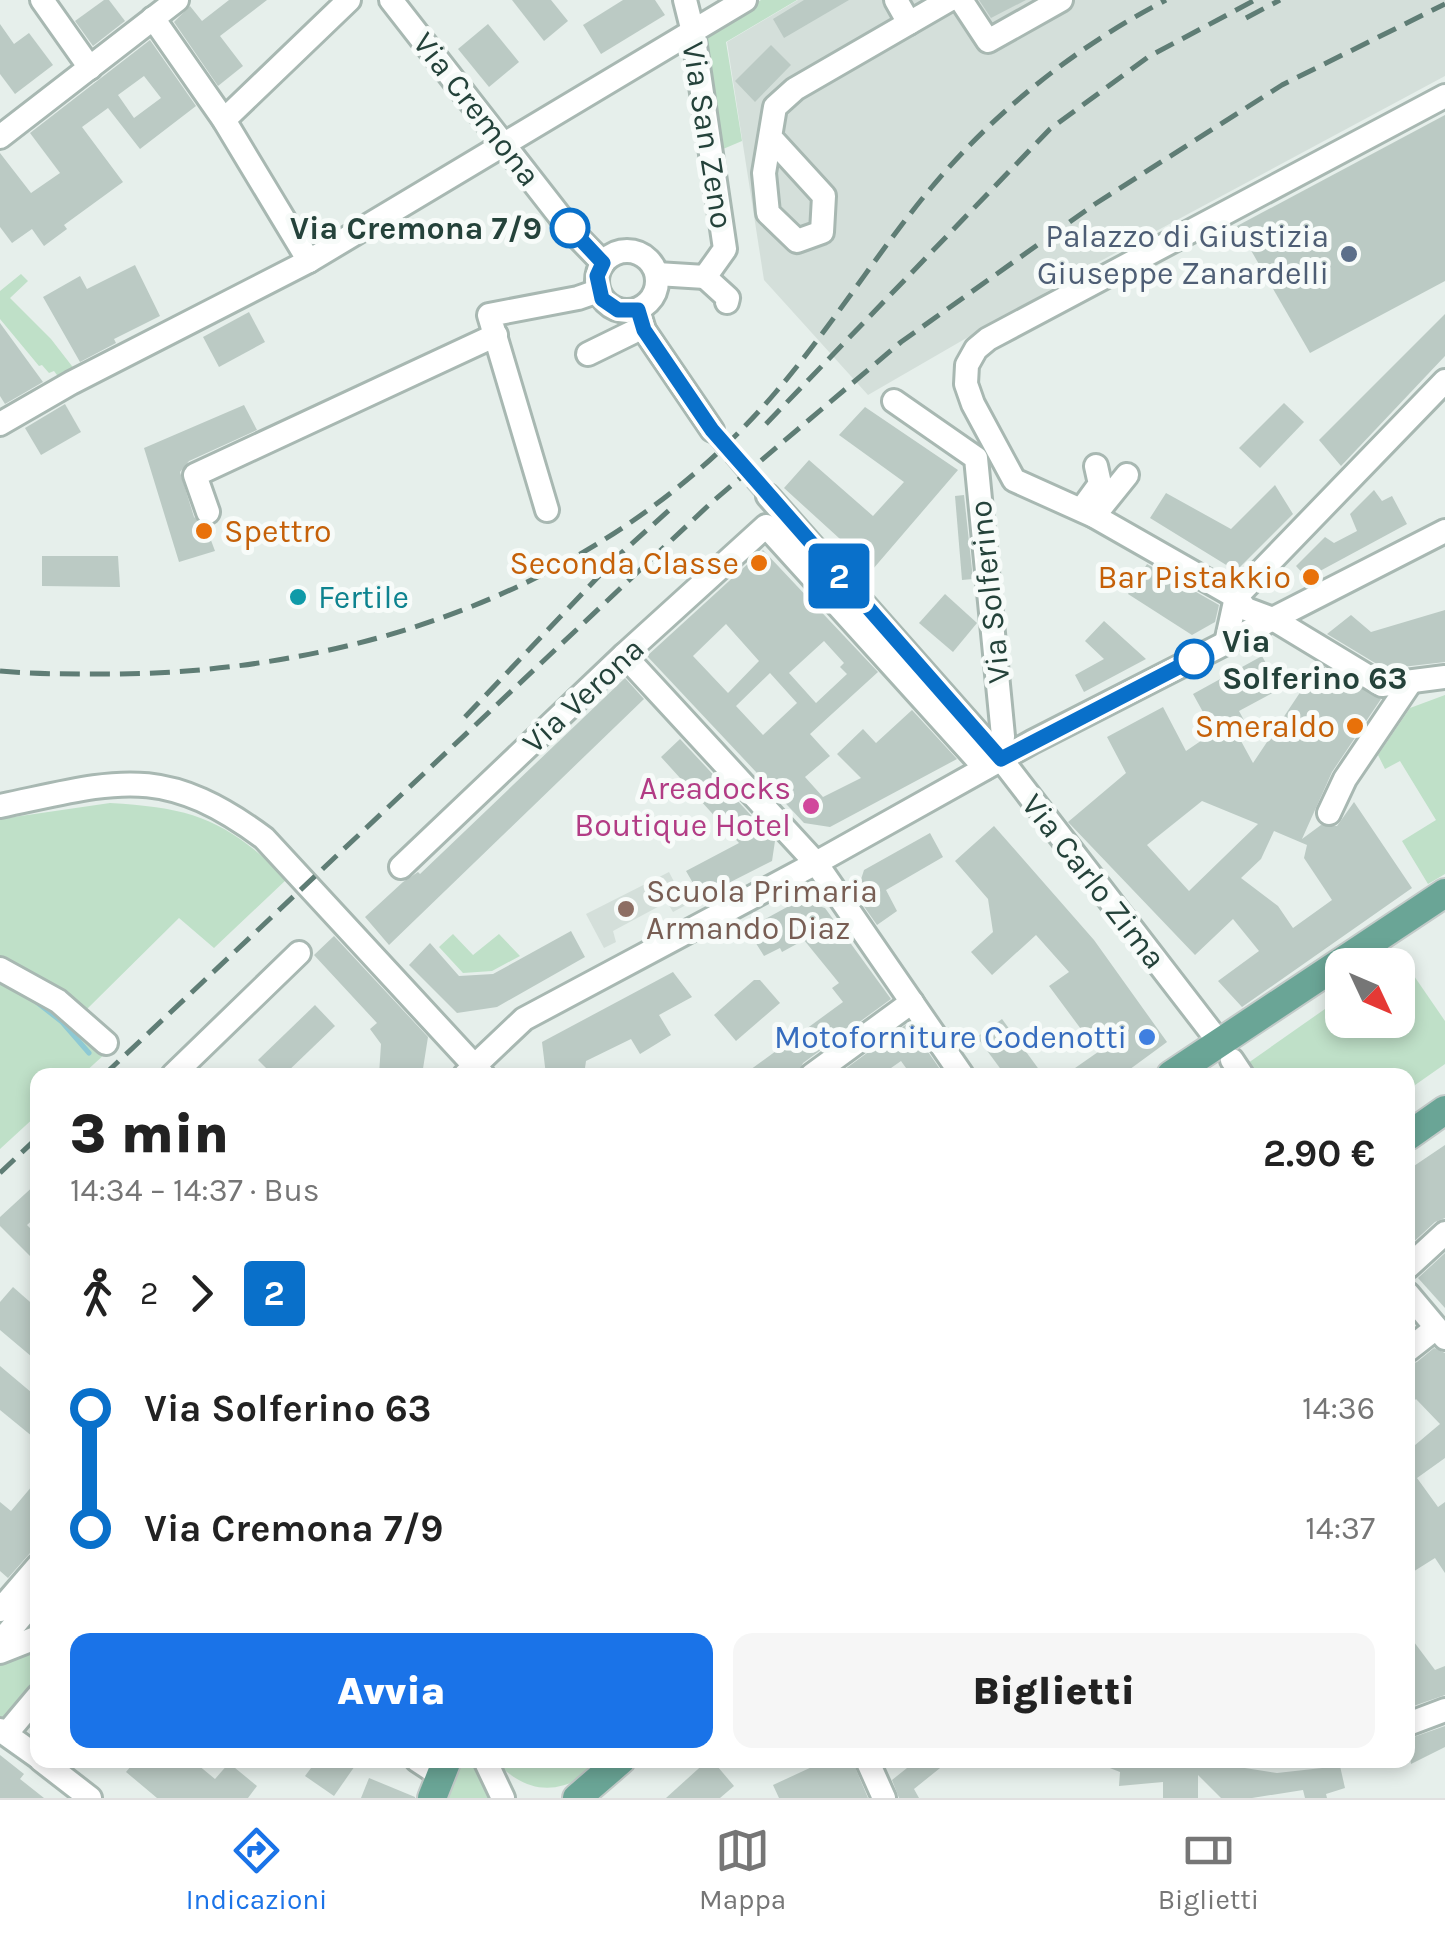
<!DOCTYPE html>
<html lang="it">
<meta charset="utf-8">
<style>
:root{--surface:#fff;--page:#f6f6f6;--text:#222;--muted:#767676;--line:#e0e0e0;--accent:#1a73e8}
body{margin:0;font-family:Karla,sans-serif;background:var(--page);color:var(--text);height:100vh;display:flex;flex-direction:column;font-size:38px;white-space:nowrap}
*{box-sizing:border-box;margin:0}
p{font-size:32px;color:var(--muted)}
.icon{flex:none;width:55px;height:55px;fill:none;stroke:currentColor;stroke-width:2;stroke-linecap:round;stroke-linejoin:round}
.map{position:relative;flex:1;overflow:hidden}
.panel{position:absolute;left:30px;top:1068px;width:1385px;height:700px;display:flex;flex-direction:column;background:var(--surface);border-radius:20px;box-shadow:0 5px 15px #0003}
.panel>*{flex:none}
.badge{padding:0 20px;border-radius:8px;font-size:35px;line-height:65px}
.needle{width:65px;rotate:134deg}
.buttons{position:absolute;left:1325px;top:948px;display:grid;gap:20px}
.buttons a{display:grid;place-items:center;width:90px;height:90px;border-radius:20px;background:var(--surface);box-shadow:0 5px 15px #0003;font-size:50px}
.map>.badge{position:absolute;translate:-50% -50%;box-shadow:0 0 0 5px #fff}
.legs{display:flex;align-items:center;gap:15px;height:110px;padding:0 40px;font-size:32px}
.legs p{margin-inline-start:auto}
.summary{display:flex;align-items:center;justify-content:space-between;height:170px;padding:0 40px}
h1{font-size:55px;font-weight:800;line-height:75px}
.action{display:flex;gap:20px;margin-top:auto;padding:20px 40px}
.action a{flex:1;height:115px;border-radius:20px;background:var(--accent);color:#fff;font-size:40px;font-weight:800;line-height:115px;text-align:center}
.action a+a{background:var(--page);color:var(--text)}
ul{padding:0 40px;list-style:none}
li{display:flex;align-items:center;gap:35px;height:120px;font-size:38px}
li i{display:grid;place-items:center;width:15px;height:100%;margin:0 12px;background:currentColor}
li i::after{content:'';width:25px;height:25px;margin:-12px;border:8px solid;border-radius:50%;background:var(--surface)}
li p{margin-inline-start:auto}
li:first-child i{background:linear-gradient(#0000 50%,currentColor 0)}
li:last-child i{background:linear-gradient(currentColor 50%,#0000 0)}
.tabs{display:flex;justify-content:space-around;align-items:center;height:140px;border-top:2px solid var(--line);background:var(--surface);font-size:28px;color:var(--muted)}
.tabs a{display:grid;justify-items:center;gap:5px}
.tabs .selected{color:var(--accent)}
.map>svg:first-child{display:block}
.built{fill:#d4dfda}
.green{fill:#bfe0c8}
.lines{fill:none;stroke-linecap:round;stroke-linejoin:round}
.stream{stroke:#8ec9d4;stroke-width:5}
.building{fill:#bbcac4;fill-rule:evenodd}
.minor-tunnel{stroke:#bfccc8;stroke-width:22;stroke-dasharray:22 11;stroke-linecap:butt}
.minor-casing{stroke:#a8b8b2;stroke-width:28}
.major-casing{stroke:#c2cac8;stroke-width:32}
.minor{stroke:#fff;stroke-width:22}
.major{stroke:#6aa596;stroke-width:28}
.rail{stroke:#5f7d75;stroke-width:5;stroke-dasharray:20 10;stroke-linecap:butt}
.line-1-casing{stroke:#fff;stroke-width:22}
.line-1{stroke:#0970ca;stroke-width:15}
.stop-1-dot{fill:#fff;stroke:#0970ca;stroke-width:5}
.service-dot{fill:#5c6f8a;stroke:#f7fbf9;stroke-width:4}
.food-dot{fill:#e8710a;stroke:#f7fbf9;stroke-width:4}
.culture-dot{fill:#0f9aa8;stroke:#f7fbf9;stroke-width:4}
.hotel-dot{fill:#d1479c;stroke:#f7fbf9;stroke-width:4}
.education-dot{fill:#8d6e63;stroke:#f7fbf9;stroke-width:4}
.shop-dot{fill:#3f7fe0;stroke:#f7fbf9;stroke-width:4}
.labels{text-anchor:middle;stroke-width:10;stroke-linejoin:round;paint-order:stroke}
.street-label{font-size:32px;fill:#24423a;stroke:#f7fbf9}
.stop-label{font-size:32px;font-weight:bold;fill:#24423a;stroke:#f7fbf9;text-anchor:end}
.service-label{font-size:32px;fill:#4e5e75;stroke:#f7fbf9;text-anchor:end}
.food-label{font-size:32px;fill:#c56008;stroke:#f7fbf9;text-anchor:end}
.culture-label{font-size:32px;fill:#0d838f;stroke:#f7fbf9;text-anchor:start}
.hotel-label{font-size:32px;fill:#b23c85;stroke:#f7fbf9;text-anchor:end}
.education-label{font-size:32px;fill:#785e54;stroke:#f7fbf9;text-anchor:start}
.shop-label{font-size:32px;fill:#366cbe;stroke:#f7fbf9;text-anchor:end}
</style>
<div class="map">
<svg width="1445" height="1798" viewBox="0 0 1445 1798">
<rect width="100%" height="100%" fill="#e6efeb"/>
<g class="built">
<path d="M798,0H1445V76L1093,265L868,395L764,280L727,42Z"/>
<path d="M669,872L686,905L673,912L667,902L613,931L616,942L604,948L586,914Z"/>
</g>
<g class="green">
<path d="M761,0H797L726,42L742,141L716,152L709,99L707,32Z"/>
<path d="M21,274L28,281L10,298L51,339L75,370L60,379L54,371L49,373L42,365L39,366L0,319V291Z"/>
<path d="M1445,695V874L1428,884L1402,841L1436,820L1400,761L1385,769L1378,755L1410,708Z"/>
<path d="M110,803C195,808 226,820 287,879L214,948L179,918L87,1009L119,1041L82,1075H38L37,1115L0,1149V819Z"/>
<path d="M453,934L473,955L499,934L520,956L492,971L463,973L439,947Z"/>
<path d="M1401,957L1445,1021V1064L1408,1090V1075H1231L1342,997V1020H1398V965H1389Z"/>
<path d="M37,1652V1685L4,1725L0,1723V1664Z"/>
<path d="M460,1760H471L491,1798H444Z"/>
<path d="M494,1760H606C564,1796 530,1798 494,1760Z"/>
</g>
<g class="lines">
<path class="stream" d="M34,1000L62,1022L89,1053"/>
</g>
<g class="building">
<path d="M104,0H109L125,21L93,46L75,21Z"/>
<path d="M229,0H267L220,36L243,66L218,86L174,22L190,6L202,21Z"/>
<path d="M512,0H551L568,21L544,41Z"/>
<path d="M623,0H655L665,15L601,54L583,25Z"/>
<path d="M804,0H849L784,38L773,19Z"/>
<path d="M979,0H1026L991,18Z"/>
<path d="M0,24L14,44L29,33L53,65L15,94L0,74Z"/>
<path d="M488,24L519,62L489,87L458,49Z"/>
<path d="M150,40L196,106L140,149L108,108L82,127L123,182L64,225L67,229L44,246L32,229L12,243L0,227V153L31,193L60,173L30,133ZM144,76L161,98L134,118L118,95Z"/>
<path d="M771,45L791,65L755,102L735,81Z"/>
<path d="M1445,115V281L1310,353L1237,226Z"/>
<path d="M135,265L160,316L114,339L116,343L80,362L43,297L80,276L87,289Z"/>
<path d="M249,312L265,342L219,367L203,337Z"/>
<path d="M1445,314V356L1341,466L1319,440Z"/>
<path d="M0,323L43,382L5,404L0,396Z"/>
<path d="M1284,403L1304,422L1260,468L1239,448Z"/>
<path d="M65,404L81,432L41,455L25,428Z"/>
<path d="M244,405L257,430L189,461L180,472L194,517L206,527L215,551L179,562L144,448Z"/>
<path d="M865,407L958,470L873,569L784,488L809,460L873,516L904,482L839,435Z"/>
<path d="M1275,485L1293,514L1236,571L1150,518L1166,493L1231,529Z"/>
<path d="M1374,490L1382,501L1392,496L1407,524L1307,578L1296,566L1325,537L1334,543L1357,531L1350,514Z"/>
<path d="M964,495L973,579L962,580L955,496Z"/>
<path d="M763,550L878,672L810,734L830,756L805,777L823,797L861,778L837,754L863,729L876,743L912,710L957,759L830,827L804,823L647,656ZM726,624L759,661L728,693L693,656ZM824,641L844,663L840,667L847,674L816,703L789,673ZM770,673L797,703L763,735L736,706Z"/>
<path d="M42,556H118L120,587L42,586Z"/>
<path d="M1147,564L1219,605L1215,622L1192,635L1128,594Z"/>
<path d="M945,594L977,623L953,652L919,623Z"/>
<path d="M1445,610V662L1385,669L1327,634L1351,615L1371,632Z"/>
<path d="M1104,621L1146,659L1084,692L1075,675L1104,659L1085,641Z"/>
<path d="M1262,656L1280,689L1239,711L1246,724L1235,730L1253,763L1319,664L1381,699L1332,772L1302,839L1321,825L1337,826L1354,802L1412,888L1242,1007L1218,981L1259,951L1233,919L1195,955L1068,822L1126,773L1107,737L1163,707L1186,751L1214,732L1193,694ZM1202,801L1258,824L1189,891L1147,845ZM1274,831L1307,845L1304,858L1332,900L1293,928L1278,906L1241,878L1261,859Z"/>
<path d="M625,678L644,699L389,945L365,917L403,882L418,872L420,874Z"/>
<path d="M680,739L775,841L772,861L701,897L686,871L739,843L661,757Z"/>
<path d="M994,826L1094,940L1167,1042L1122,1075H1065L1098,1052L1049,986L1069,972L1036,935L992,975L971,952L993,932L988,899L955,861Z"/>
<path d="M930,833L943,857L886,890L897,911L877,925L856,895L864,870Z"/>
<path d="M800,900L825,908L891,999L803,1063L797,1075H743L843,1002L832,988L839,983L804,940L782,952L780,948L764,956L747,929Z"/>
<path d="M571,931L585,957L497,1007L457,1013L409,965L430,943L459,976L493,974Z"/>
<path d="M334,936L428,1037L422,1075H379L381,1044L370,1029L377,1023L314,955Z"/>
<path d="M673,972L692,997L659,1015L671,1035L640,1054L631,1039L586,1061L584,1075H546L542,1042Z"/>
<path d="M754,980H760L780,1003L736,1041L714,1015Z"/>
<path d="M315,1005L335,1026L284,1075H273L258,1060Z"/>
<path d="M1002,1019L1043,1075H1005L977,1037Z"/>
<path d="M908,1023L944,1075H911L901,1061L881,1075H837Z"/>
<path d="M1445,1145V1218L1435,1222L1408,1247V1170Z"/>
<path d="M38,1182V1215L27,1225L38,1236V1264L0,1226V1217Z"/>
<path d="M1445,1253V1308L1418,1278Z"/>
<path d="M13,1287L38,1309V1362L0,1330V1302Z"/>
<path d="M1434,1348L1445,1353V1458L1417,1478L1438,1507L1445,1502V1573L1435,1558L1408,1575V1451L1440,1424L1416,1399L1408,1407V1365L1417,1362Z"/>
<path d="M0,1366L38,1398V1441L0,1410Z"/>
<path d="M38,1479V1544L8,1578L0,1571V1502L11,1511Z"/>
<path d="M1408,1634L1435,1670L1445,1666V1695L1408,1708Z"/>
<path d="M1445,1726V1747L1411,1764L1408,1739Z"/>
<path d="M0,1755L24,1774L20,1779L44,1798H0Z"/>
<path d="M136,1760H192L215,1779L229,1763L257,1786L248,1798H157L126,1772Z"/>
<path d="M317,1760H359L334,1796L305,1776Z"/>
<path d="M708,1760H712L734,1786L720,1798H666Z"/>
<path d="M827,1760H852L868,1798H779L773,1785Z"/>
<path d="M917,1760H950L914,1789L919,1798H899L892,1780Z"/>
<path d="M1186,1760L1213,1767V1763L1277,1773L1340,1766L1345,1788L1326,1794L1327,1798H1305L1303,1790L1252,1798H1221L1198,1775V1798H1163V1782L1119,1786L1120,1772L1092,1761Z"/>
<path d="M369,1778L415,1797V1798H361Z"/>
</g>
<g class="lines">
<path class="minor-tunnel" d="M712,430L768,496"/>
<defs>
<g id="minor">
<path d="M42,0L90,68"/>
<path d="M391,0L569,228L603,263"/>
<path d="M685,0L693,32L725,249L705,277"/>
<path d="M896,0L909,23"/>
<path d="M961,0L988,41L1061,0"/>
<path d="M153,18L224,120L309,261"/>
<path d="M1445,96L988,339L976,349L967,365L966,384L973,404L1014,480L1094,516L1236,597L1246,609L1273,619L1382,685L1445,677"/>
<path d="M224,120L349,0"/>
<path d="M0,137L177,0"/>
<path d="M770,137L824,196L822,232L797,241L768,213L764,173L775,107L795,89L949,0"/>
<circle cx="627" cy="281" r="30"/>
<path d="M657,274L705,277"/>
<path d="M705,277L728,298L727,302"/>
<path d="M638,310L644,330L712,430"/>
<path d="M588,354L635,331L644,330"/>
<path d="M894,401L976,458L1003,736L1001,759"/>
<path d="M0,424L71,383L309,261L745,0"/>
<path d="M768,496L1001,759L1219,1042"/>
<path d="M1084,506L1100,484L1096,466"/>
<path d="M547,510L489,315L578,298L598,291"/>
<path d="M208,512L195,475L496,335"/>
<path d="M1094,516L1127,475"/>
<path d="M1226,643L1236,597L1445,381"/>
<path d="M624,655L816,863L962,1075"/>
<path d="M0,806C116,782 161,762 264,838L483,1075"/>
<path d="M1329,813L1345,779L1410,683"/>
<path d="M401,867L624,655L766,526L985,768"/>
<path d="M0,969L58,1001L106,1043"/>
<path d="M1232,1060L1242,1075"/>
<path d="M173,1075L299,953"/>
<path d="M465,1075L524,1019L816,863L1032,742L1445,531"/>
<path d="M812,1075L912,1002"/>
<path d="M1408,1267L1445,1233"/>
<path d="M1408,1294L1445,1338"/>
<path d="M1408,1350L1436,1328"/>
<path d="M0,1610L38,1566"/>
<path d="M0,1642L38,1597"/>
<path d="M0,1652L38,1637"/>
<path d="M1408,1724L1445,1710"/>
<path d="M0,1730L38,1757"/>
<path d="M7,1733L38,1696"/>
<path d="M41,1760L90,1798"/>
<path d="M417,1760L441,1776"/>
<path d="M485,1760L503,1798"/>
<path d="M867,1760L884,1798"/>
</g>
<g id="major">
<path d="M1171,1075L1445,893"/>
<path d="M1408,1136L1445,1110"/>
<path d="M432,1798L447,1760"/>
<path d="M577,1798L621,1760"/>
</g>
</defs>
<use href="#minor" class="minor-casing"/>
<use href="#major" class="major-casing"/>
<use href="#minor" class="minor"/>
<use href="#major" class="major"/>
<g class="rail">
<path d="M1246,18L1280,0"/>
<path d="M766,424L1050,129L1148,57L1255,0"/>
<path d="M0,671C33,674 65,674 98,674C350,676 608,589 775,393C831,328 876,254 931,188C995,111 1077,46 1166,0"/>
<path d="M465,717L618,556L676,504"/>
<path d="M104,1075L712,502L901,342L1095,204L1282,85L1445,4"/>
<path d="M0,1173L38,1137"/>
</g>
</g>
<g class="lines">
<defs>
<path id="line-1" d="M570,228L603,263L597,276L602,299L618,310H638L644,330L712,430L1001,759L1194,659"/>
</defs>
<use href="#line-1" class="line-1-casing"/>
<use href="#line-1" class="line-1"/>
</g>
<g class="stop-1-dot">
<circle cx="570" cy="228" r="18"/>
<circle cx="1194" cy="659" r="18"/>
</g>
<circle class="service-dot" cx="1349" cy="254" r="10"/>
<g class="food-dot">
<circle cx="204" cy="531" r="10"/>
<circle cx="759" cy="563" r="10"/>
<circle cx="1311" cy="577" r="10"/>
<circle cx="1355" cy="726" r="10"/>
</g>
<circle class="culture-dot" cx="298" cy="597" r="10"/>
<circle class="hotel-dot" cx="811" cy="806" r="10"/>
<circle class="education-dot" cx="626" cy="909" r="10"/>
<circle class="shop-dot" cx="1147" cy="1037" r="10"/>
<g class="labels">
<g class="street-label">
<text transform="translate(477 109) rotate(52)" y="11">Via Cremona</text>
<text transform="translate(708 135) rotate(81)" y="11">Via San Zeno</text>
<text transform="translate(989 592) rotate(-96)" y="11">Via Solferino</text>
<text transform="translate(583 695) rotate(-43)" y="11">Via Verona</text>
<text transform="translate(1094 881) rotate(52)" y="11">Via Carlo Zima</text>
</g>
<g class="stop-label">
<text x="542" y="239">Via Cremona 7/9</text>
<text x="1222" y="652" text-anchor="start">Via<tspan x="1222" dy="37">Solferino 63</tspan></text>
</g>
<g class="service-label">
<text x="1329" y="247">Palazzo di Giustizia<tspan x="1329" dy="37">Giuseppe Zanardelli</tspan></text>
</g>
<g class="food-label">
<text x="224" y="542" text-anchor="start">Spettro</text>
<text x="739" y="574">Seconda Classe</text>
<text x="1291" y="588">Bar Pistakkio</text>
<text x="1335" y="737">Smeraldo</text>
</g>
<g class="culture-label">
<text x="318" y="608">Fertile</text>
</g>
<g class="hotel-label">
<text x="791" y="799">Areadocks<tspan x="791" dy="37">Boutique Hotel</tspan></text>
</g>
<g class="education-label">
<text x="646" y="902">Scuola Primaria<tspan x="646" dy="37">Armando Diaz</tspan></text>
</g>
<g class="shop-label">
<text x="1127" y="1048">Motoforniture Codenotti</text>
</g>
</g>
</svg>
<div class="buttons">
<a><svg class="needle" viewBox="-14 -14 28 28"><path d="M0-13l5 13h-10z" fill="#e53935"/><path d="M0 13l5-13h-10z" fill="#767676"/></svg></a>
</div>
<b class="badge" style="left:839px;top:576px;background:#0970ca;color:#fff">2</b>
<section class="panel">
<div class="summary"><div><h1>3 min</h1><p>14:34 – 14:37 · Bus</p></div><b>2.90 €</b></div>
<div class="legs"><svg class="icon" aria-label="walk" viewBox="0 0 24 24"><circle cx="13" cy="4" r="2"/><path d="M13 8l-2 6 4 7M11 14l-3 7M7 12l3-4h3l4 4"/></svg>2<svg class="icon" aria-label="forward" viewBox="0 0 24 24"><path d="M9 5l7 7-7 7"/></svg><b class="badge" style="background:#0970ca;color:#fff">2</b></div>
<ul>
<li><i style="color:#0970ca"></i><b>Via Solferino 63</b><p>14:36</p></li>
<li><i style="color:#0970ca"></i><b>Via Cremona 7/9</b><p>14:37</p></li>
</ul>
<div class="action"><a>Avvia</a><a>Biglietti</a></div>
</section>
</div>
<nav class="tabs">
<a class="selected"><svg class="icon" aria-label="directions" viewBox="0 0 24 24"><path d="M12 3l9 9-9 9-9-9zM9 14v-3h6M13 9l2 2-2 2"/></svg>Indicazioni</a>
<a><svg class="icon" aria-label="map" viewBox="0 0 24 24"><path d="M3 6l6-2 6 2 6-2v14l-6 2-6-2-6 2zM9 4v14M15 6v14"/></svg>Mappa</a>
<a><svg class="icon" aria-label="tickets" viewBox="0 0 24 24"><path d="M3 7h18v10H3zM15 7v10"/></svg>Biglietti</a>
</nav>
